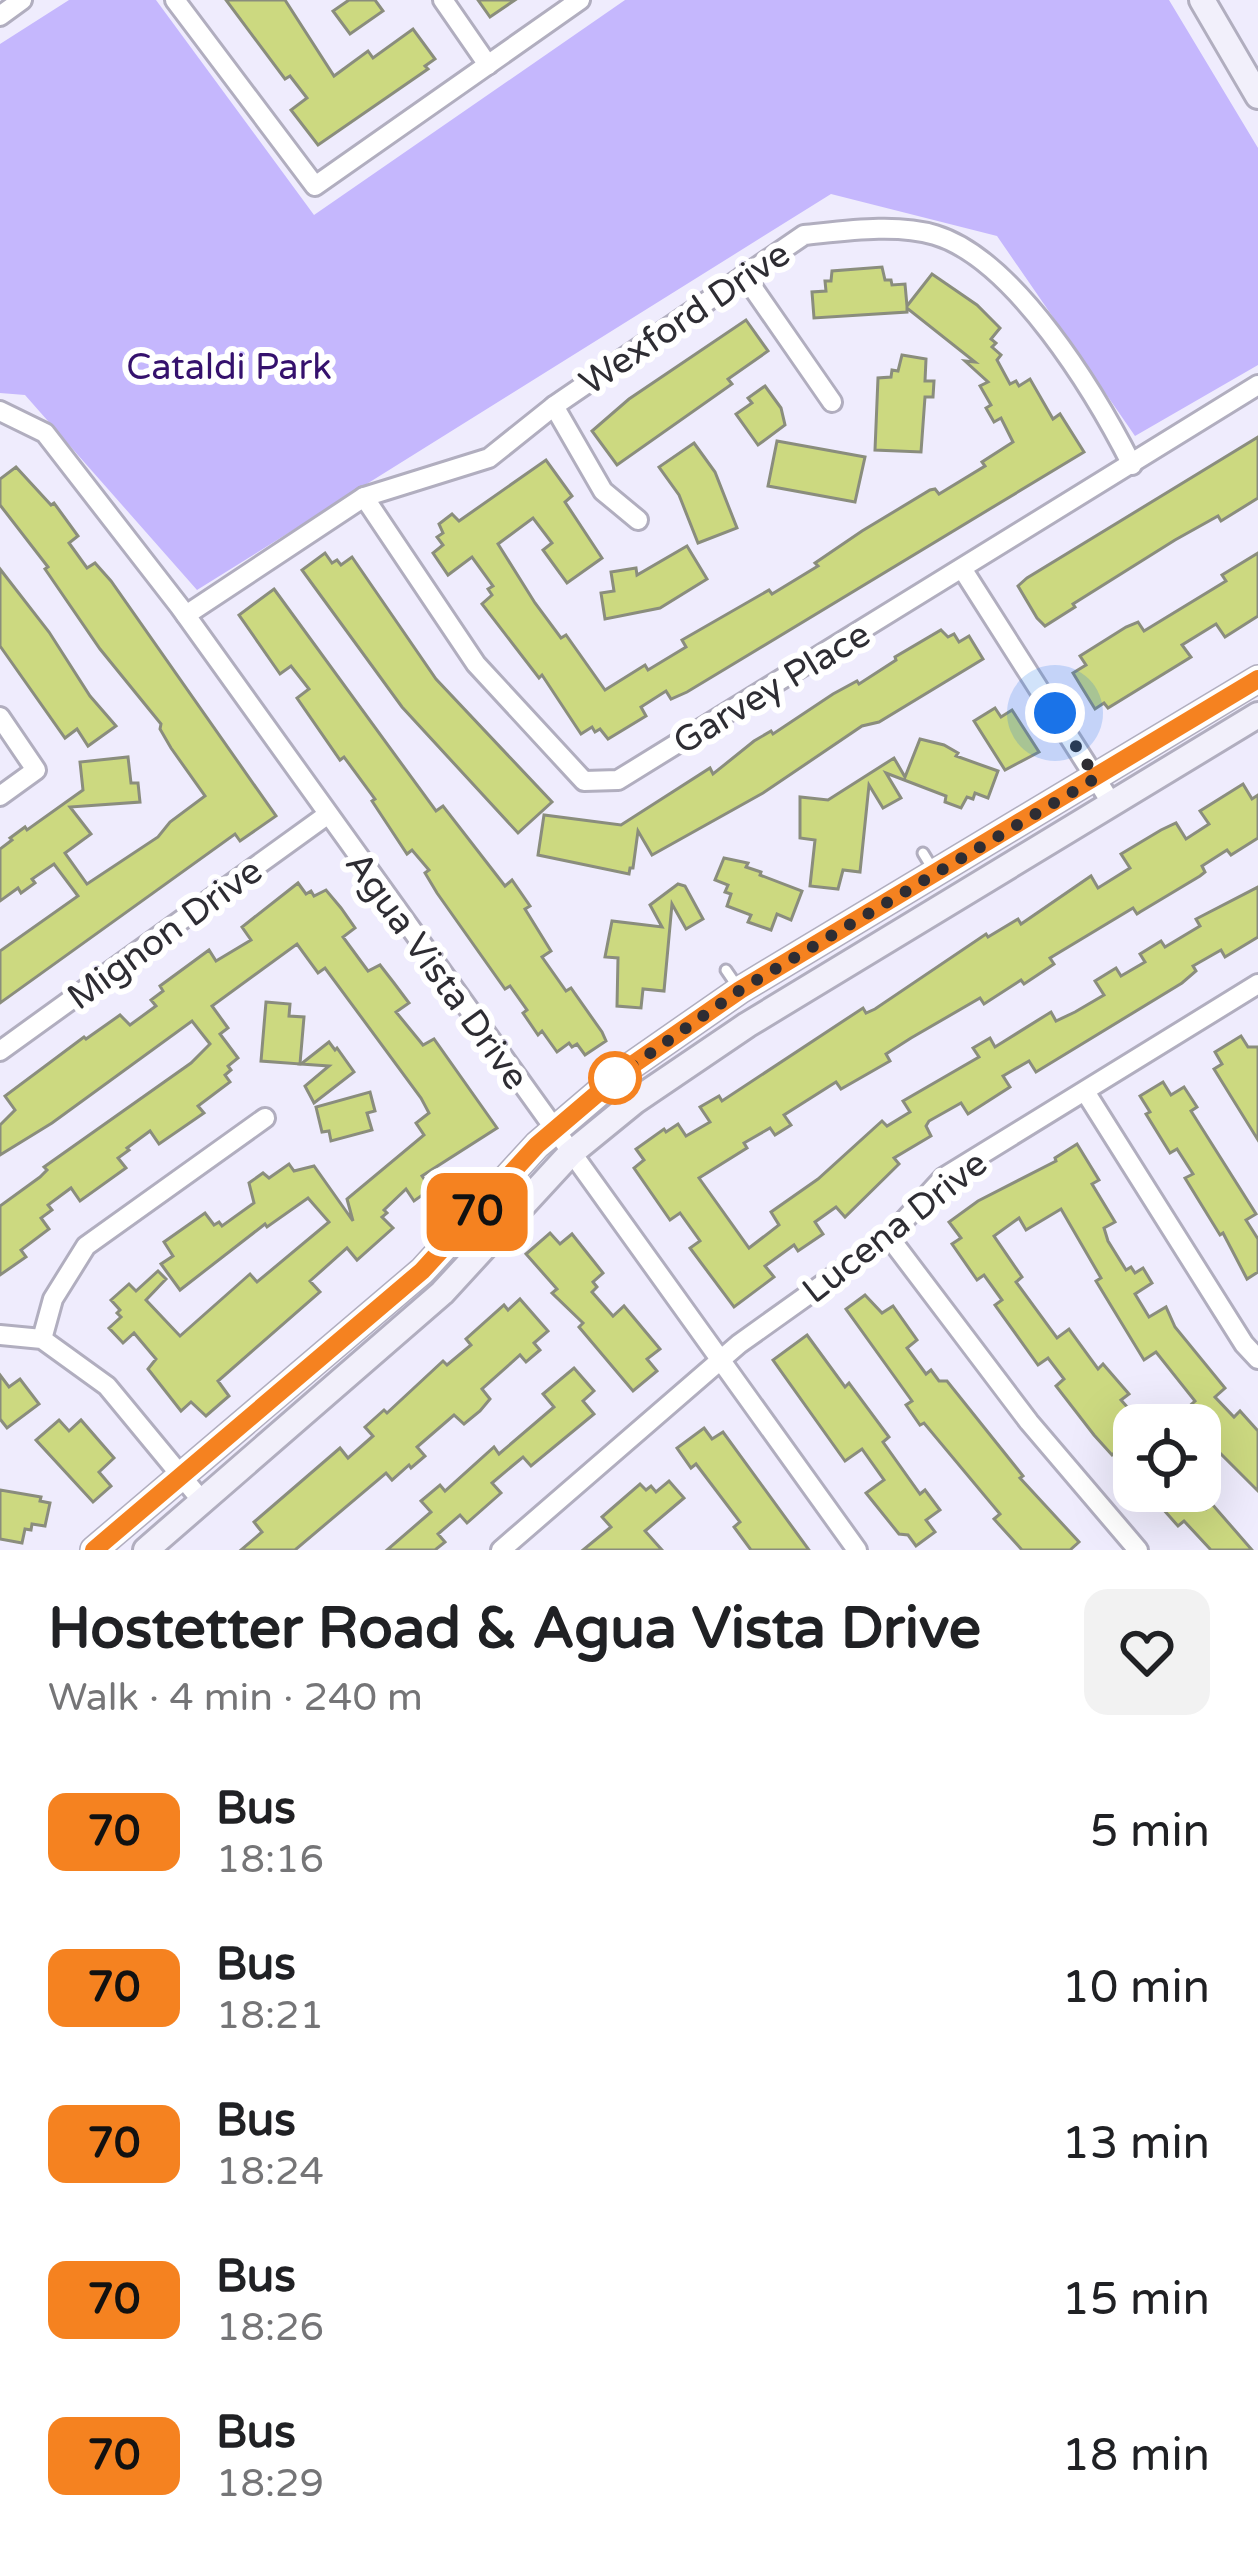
<!DOCTYPE html>
<meta charset="utf-8">
<style>
:root{--surface:#fff;--page:#f2f2f2;--text:#202124;--muted:#757577}
body{margin:0;font-family:"Varela Round",sans-serif;background:var(--page);color:var(--text);height:100vh;display:flex;flex-direction:column;font-size:45px;white-space:nowrap}
*{box-sizing:border-box;margin:0}
p{font-size:39px;color:var(--muted)}
.icon{flex:none;width:66px;height:66px;fill:none;stroke:currentColor;stroke-width:2;stroke-linecap:round;stroke-linejoin:round}
.map{position:relative;height:1550px;overflow:hidden}
.drawer{display:flex;flex-direction:column;background:var(--surface);flex:1}
.drawer>*{flex:none}
.badge{padding:0 24px;border-radius:18px;font-size:42px;line-height:78px}
.buttons{position:absolute;left:1113px;top:1404px;display:grid;gap:24px}
.buttons a{display:grid;place-items:center;width:108px;height:108px;border-radius:24px;background:var(--surface);box-shadow:0 12px 48px #0002;font-size:60px}
.you{position:absolute;width:60px;height:60px;margin:-30px;border:9px solid #fff;border-radius:50%;background:#1a73e8;box-shadow:0 0 0 18px #1a73e833}
.map>.badge{position:absolute;translate:-50% -50%;box-shadow:0 0 0 6px #fff}
.round{display:grid;place-items:center;flex:none;width:126px;height:126px;border-radius:24px;background:var(--page)}
.headline{display:flex;align-items:center;justify-content:space-between;height:204px;padding:0 48px}
h1{font-size:57px;font-weight:800;line-height:90px}
ul{padding:0;list-style:none}
li{display:flex;align-items:center;gap:36px;height:156px;padding:0 48px}
li div{flex:1}
li b{display:block;font-size:45px}
li em{font-style:normal}
li .badge{min-width:132px;font-weight:700;text-align:center}
.map>svg:first-child{display:block}
.green{fill:#c5b7fd}
.building{fill:#ccd980;stroke:#8a8d7d;stroke-width:3}
.lines{fill:none;stroke-linecap:round;stroke-linejoin:round}
.lane-casing{stroke:#b1aebf;stroke-width:15}
.street-casing{stroke:#b1aebf;stroke-width:24}
.secondary-casing{stroke:#b1aebf;stroke-width:30}
.lane{stroke:#fff;stroke-width:9}
.street{stroke:#fff;stroke-width:18}
.secondary{stroke:#f2f0fb;stroke-width:24}
.line-casing{stroke:#fff;stroke-width:27}
.line{stroke:#f58220;stroke-width:18}
.walk{stroke:#2e2d33;stroke-width:12;stroke-dasharray:0 21.6}
.stop-dot{fill:#fff;stroke:#f58220;stroke-width:6}
.labels{text-anchor:middle;stroke-width:12;stroke-linejoin:round;paint-order:stroke}
.street-label{font-size:36px;fill:#2e2d33;stroke:#fff}
.park-label{font-size:36px;fill:#35116d;stroke:#fff}
</style>
<div class="map">
<svg width="1258" height="1550" viewBox="0 0 1258 1550">
<rect width="100%" height="100%" fill="#efecfd"/>
<path class="green" d="M69,0H156L314,215L625,0H1169L1258,148V365L1135,436L997,236L831,194L197,590L25,395L0,393V44Z"/>
<g class="building">
<path d="M226,0H285L334,76L368,51L373,58L413,29L435,59L425,66L428,69L318,145L291,110L307,98L290,76L285,79Z"/>
<path d="M349,0H375L383,11L350,34L333,11Z"/>
<path d="M478,0H515L490,17Z"/>
<path d="M882,267L885,280H891L892,285L905,284L907,306L932,274L977,305L1000,328L991,339L996,343L992,347L1001,355L997,360L1010,384L1016,381L1019,386L1030,379L1053,419L1060,414L1084,452L687,692L671,699L666,691L641,707L646,716L608,739L600,729L595,732L592,727L581,734L542,675L539,678L482,604L492,595L488,589L493,586L472,557L448,575L433,553L443,545L437,537L443,533L439,524L452,514L459,521L546,460L572,496L565,502L602,558L567,583L543,550L552,543L533,518L498,544L535,603L561,638L566,635L605,690L645,665L648,670L686,647L682,640L769,590L772,594L818,566L815,563L862,531L930,490L935,489L939,494L985,466L982,462L1013,442L1001,418L994,422L986,408L991,405L980,386L988,382L965,361L975,362L907,308V312L814,318L812,292L826,291L825,281H831L832,271Z"/>
<path d="M746,320L768,351L728,379L732,384L617,465L592,431L629,399Z"/>
<path d="M902,355L926,359L925,381H934L933,397H925L921,452L875,450L878,378L891,377L892,370L898,371Z"/>
<path d="M765,386L781,408L785,425L758,445L736,414L752,403L748,398Z"/>
<path d="M1258,437V498L1221,521L1218,516L1175,540L1073,604L1075,607L1045,626L1037,618L1018,586L1027,578Z"/>
<path d="M777,441L865,457L855,502L768,486Z"/>
<path d="M694,443L715,472L737,528L698,543L679,495L659,467Z"/>
<path d="M16,467L51,505L54,503L78,536L69,543L87,568L95,563L111,581L276,816L240,841L235,834L0,1003V951L78,896L54,864L32,879L35,883L21,893L18,888L0,901V849L12,840L10,838L25,827L27,830L83,790L80,762L128,757L131,783H138L140,802L70,807L91,834L65,853L87,884L158,837L170,822L205,796L171,748L160,729L161,724L100,649L45,569L48,567L0,505V479Z"/>
<path d="M687,546L707,579L660,608L605,619L601,593L614,591L611,572L636,568L637,575Z"/>
<path d="M325,553L332,563L337,560L341,565L352,557L436,679L552,802L518,833L402,707L302,570Z"/>
<path d="M1258,553V616L1225,637L1216,624L1182,645L1191,657L1108,708L1104,703L1095,709L1073,673L1086,665L1080,656L1126,627L1138,622L1144,631L1226,581L1222,575Z"/>
<path d="M0,569L49,632L90,696L116,726L88,746L77,729L65,738L0,646Z"/>
<path d="M274,589L436,811L443,806L505,886L512,880L530,906L525,909L551,951L542,957L566,991L571,988L602,1032L606,1041L585,1055L577,1044L572,1047L569,1043L557,1052L542,1031L538,1035L523,1013L527,1010L510,986L505,989L437,893L425,873L429,870L412,850L407,854L372,801L375,799L344,757L340,760L297,698L309,689L291,666L280,674L239,615Z"/>
<path d="M941,630L948,637L954,634L959,642L969,636L983,659L879,722L862,726L763,793L652,855L638,831L633,868H630L629,874L538,855L544,815L621,825L710,768L713,774L754,741L771,731L773,734L833,694L857,681L859,684L896,660L895,657Z"/>
<path d="M995,708L1001,717L1012,710L1039,752L1005,770L974,721Z"/>
<path d="M920,739L944,745L958,753L956,756L998,771L988,798L975,793L973,799L967,797L961,808L945,802L946,796L886,773L901,798L883,808L869,785L860,872L843,870L838,889L810,886L815,840L800,838V797L828,800L894,758L905,777Z"/>
<path d="M1243,784L1252,799L1258,795V838L1231,855L1227,850L1202,866L1205,872L1200,876L1140,912L1137,914L1133,908L1050,958L1054,964L1024,984L1021,980L984,1004L980,998L911,1038L886,1054L890,1061L841,1089L836,1082L784,1115L791,1125L775,1135L770,1128L744,1143L747,1148L699,1178L749,1248L779,1225L771,1212L818,1179L882,1121L887,1126L910,1112L903,1101L979,1057L973,1048L990,1038L995,1047L1051,1012L1056,1021L1075,1012L1104,995L1095,981L1116,968L1121,976L1145,962L1140,954L1161,941L1165,947L1200,926L1196,919L1258,887V937L1225,957L1221,950L1193,966L1196,971L1182,983L1036,1072L1029,1061L1003,1076L1010,1087L968,1114L961,1103L929,1121L926,1126L931,1136L894,1158L899,1164L845,1217L836,1207L815,1222L823,1234L798,1251L794,1245L765,1266L774,1277L734,1307L690,1248L700,1241L680,1213L670,1220L634,1168L644,1160L636,1149L664,1129L666,1132L678,1124L686,1136L710,1122L700,1107L719,1096L722,1101L863,1008L866,1013L875,1009L986,934L988,937L1018,919L1021,924L1091,876L1098,888L1130,868L1121,854L1161,830L1176,823L1186,839L1209,824L1200,811Z"/>
<path d="M724,858L748,863L746,867L761,872L760,875L802,891L791,920L777,914L771,930L748,922L751,915L727,906L731,894L725,892L728,885L715,880Z"/>
<path d="M298,883L306,894L311,891L314,896L326,890L341,908L355,928L343,937L368,971L380,965L394,983L409,1003L396,1012L423,1045L434,1039L497,1128L422,1176L431,1189L414,1201L406,1189L384,1210L387,1213L382,1217L393,1228L357,1260L347,1248L310,1281L320,1292L218,1381L229,1396L206,1416L191,1402L181,1411L148,1369L156,1359L134,1333L123,1343L109,1328L121,1317L117,1313L120,1310L111,1300L129,1284L136,1291L158,1271L166,1279L146,1300L180,1336L250,1274L257,1282L329,1222L308,1198L267,1227L265,1224L180,1290L161,1264L173,1256L164,1242L205,1213L214,1225L219,1222L222,1226L254,1203L249,1183L263,1173L269,1178L289,1164L294,1171L314,1166L353,1221L347,1199L424,1135L416,1123L429,1113L421,1098L325,968L318,973L297,944L212,1006L228,1028L220,1034L238,1058L228,1066L231,1070L225,1075L230,1082L198,1106L204,1113L159,1144L150,1131L127,1148L129,1150L118,1158L126,1168L80,1201L71,1188L48,1205L52,1210L41,1218L49,1229L21,1250L26,1257L0,1275V1206L40,1177L47,1170L44,1167L191,1063L210,1044L192,1021L52,1123L0,1155V1125L15,1110L5,1096L84,1037L86,1039L120,1015L130,1025L156,1006L151,1000L163,991L160,986L209,950L216,961L251,940L242,927Z"/>
<path d="M678,884L685,886L703,919L686,929L672,904L664,991L643,989L641,1008L617,1006L618,958L605,957L612,921L662,927L650,905Z"/>
<path d="M266,1002L290,1004L289,1016L304,1017L300,1064L261,1061Z"/>
<path d="M1241,1036L1248,1047H1258V1140L1214,1069L1222,1064L1215,1052Z"/>
<path d="M329,1042L335,1050L337,1048L354,1072L314,1103L305,1086L329,1066L301,1064Z"/>
<path d="M1163,1082L1171,1095L1184,1087L1197,1107L1191,1111L1256,1214L1246,1220L1258,1239V1272L1247,1279L1223,1233L1220,1235L1185,1178L1193,1174L1177,1149L1170,1153L1146,1114L1150,1112L1140,1096Z"/>
<path d="M370,1092L375,1111L367,1113L372,1130L331,1141L329,1131L322,1132L316,1107Z"/>
<path d="M1077,1144L1099,1180L1092,1184L1115,1222L1104,1228L1108,1241L1126,1270L1131,1267L1135,1273L1143,1268L1152,1283L1135,1294L1149,1317L1166,1307L1175,1327L1225,1388L1215,1397L1234,1417L1240,1411L1258,1431V1491L1218,1451L1200,1425L1183,1412L1195,1401L1156,1352L1144,1360L1096,1281L1101,1278L1061,1209L1026,1230L1019,1218L994,1236L1022,1277L1016,1282L1057,1338L1069,1329L1098,1369L1103,1364L1129,1394L1121,1400L1143,1425H1134V1454L1125,1444L1112,1455L1094,1435L1056,1386L1064,1379L1048,1358L1038,1365L995,1305L1002,1300L984,1275L977,1280L952,1244L961,1238L949,1222L978,1201L1056,1161L1055,1158Z"/>
<path d="M550,1233L560,1244L572,1234L603,1273L593,1282L597,1287L592,1292L613,1316L624,1306L660,1349L647,1359L657,1371L633,1391L579,1327L583,1323L552,1293L557,1289L526,1254Z"/>
<path d="M865,1295L882,1313L893,1306L917,1340L907,1348L926,1374L931,1370L939,1381H947L1023,1476L1020,1478L1079,1542L1070,1550H1022L994,1519L1000,1514L924,1423L920,1425L906,1405L912,1401L846,1309Z"/>
<path d="M520,1299L548,1331L534,1343L540,1350L526,1362L520,1355L482,1389L490,1399L480,1411L464,1424L454,1415L417,1447L425,1456L411,1468L409,1465L392,1480L386,1473L295,1550H241L262,1532L254,1522L340,1448L348,1458L373,1436L365,1427L384,1410L387,1413L443,1361L447,1365L471,1345L466,1339L504,1305L508,1310Z"/>
<path d="M807,1335L845,1387L849,1383L889,1437L883,1442L920,1494L925,1490L940,1510L926,1520L935,1532L916,1546L908,1535L899,1534L866,1493L884,1480L862,1449L845,1461L773,1360Z"/>
<path d="M574,1368L594,1391L583,1401L594,1414L531,1466L523,1457L492,1483L501,1493L467,1523L460,1515L438,1534L445,1542L435,1550H387L431,1512L421,1501L440,1485L445,1491L494,1447L499,1454L554,1407L543,1394Z"/>
<path d="M0,1375L9,1387L20,1379L39,1404L7,1428L0,1419Z"/>
<path d="M59,1420L69,1431L81,1420L114,1458L99,1472L111,1486L93,1502L36,1440Z"/>
<path d="M704,1428L712,1439L723,1432L809,1550H751L734,1527L740,1522L696,1464L691,1468L677,1448Z"/>
<path d="M669,1481L684,1498L645,1531L662,1550H583L611,1527L602,1517L640,1484L646,1490L651,1486L656,1492Z"/>
<path d="M0,1490L41,1497L40,1501L50,1503L45,1526L32,1524L31,1530L25,1529L22,1543L0,1539Z"/>
<path d="M1147,1491H1189L1206,1509L1212,1504L1252,1550H1211L1184,1521L1178,1526Z"/>
</g>
<g class="lines">
<defs>
<g id="lane">
<path d="M923,853L934,871"/>
<path d="M726,970L737,986"/>
</g>
<g id="street">
<path d="M175,0L315,186L580,0"/>
<path d="M443,0L488,65"/>
<path d="M0,16L22,0"/>
<path d="M744,275L832,402"/>
<path d="M554,406L603,491L638,520"/>
<path d="M0,411L45,433L180,607L857,1550"/>
<path d="M364,497L476,664L584,781L618,780L1258,385"/>
<path d="M963,570L1112,804"/>
<path d="M186,615L364,497L489,458L554,406L804,235C844,231 896,223 935,235C1015,259 1096,394 1132,465"/>
<path d="M0,717L36,770L0,796"/>
<path d="M0,1051L327,815"/>
<path d="M1086,1093L1244,1344L1258,1359"/>
<path d="M889,1237L1029,1422L1138,1550"/>
<path d="M0,1335L42,1339L107,1386L202,1501"/>
<path d="M42,1339L53,1299L86,1246L265,1118"/>
<path d="M501,1550L739,1344L889,1237L943,1178L1258,984"/>
</g>
<g id="secondary">
<path d="M1202,0L1258,96"/>
<path d="M94,1550L422,1271L537,1145L625,1070L740,990L1258,679"/>
<path d="M146,1550L442,1293L570,1154L635,1101L747,1025L1258,715"/>
</g>
</defs>
<use href="#lane" class="lane-casing"/>
<use href="#street" class="street-casing"/>
<use href="#secondary" class="secondary-casing"/>
<use href="#lane" class="lane"/>
<use href="#street" class="street"/>
<use href="#secondary" class="secondary"/>
</g>
<g class="lines">
<defs>
<path id="line" d="M94,1550L422,1271L537,1145L625,1070L740,990L1258,679"/>
</defs>
<use href="#line" class="line-casing"/>
<use href="#line" class="line"/>
<path class="walk" d="M615,1078L740,990L1096,778L1055,713"/>
</g>
<circle class="stop-dot" cx="615" cy="1078" r="24"/>
<g class="labels">
<g class="street-label">
<text transform="translate(684 317) rotate(-34)" y="13">Wexford Drive</text>
<text transform="translate(771 687) rotate(-31)" y="13">Garvey Place</text>
<text transform="translate(164 933) rotate(-36)" y="13">Mignon Drive</text>
<text transform="translate(438 970) rotate(54)" y="13">Agua Vista Drive</text>
<text transform="translate(894 1226) rotate(-38)" y="13">Lucena Drive</text>
</g>
<g class="park-label">
<text x="229" y="379">Cataldi Park</text>
</g>
</g>
</svg>
<div class="buttons">
<a><svg class="icon" aria-label="locate" viewBox="0 0 24 24"><circle cx="12" cy="12" r="6"/><path d="M12 2v4M12 18v4M2 12h4M18 12h4"/></svg></a>
</div>
<div class="you" style="left:1055px;top:713px"></div>
<b class="badge" style="left:477px;top:1212px;background:#f58220;color:#111">70</b>
</div>
<section class="drawer">
<div class="headline"><div><h1>Hostetter Road &amp; Agua Vista Drive</h1><p>Walk · 4 min · 240 m</p></div><a class="round"><svg class="icon" aria-label="heart" viewBox="0 0 24 24"><path d="M12 20l-8-8c-3-5 5-10 8-4 3-6 11-1 8 4z"/></svg></a></div>
<ul>
<li><span class="badge" style="background:#f58220;color:#111">70</span><div><b>Bus</b><p>18:16</p></div><em>5 min</em></li>
<li><span class="badge" style="background:#f58220;color:#111">70</span><div><b>Bus</b><p>18:21</p></div><em>10 min</em></li>
<li><span class="badge" style="background:#f58220;color:#111">70</span><div><b>Bus</b><p>18:24</p></div><em>13 min</em></li>
<li><span class="badge" style="background:#f58220;color:#111">70</span><div><b>Bus</b><p>18:26</p></div><em>15 min</em></li>
<li><span class="badge" style="background:#f58220;color:#111">70</span><div><b>Bus</b><p>18:29</p></div><em>18 min</em></li>
</ul>
</section>
